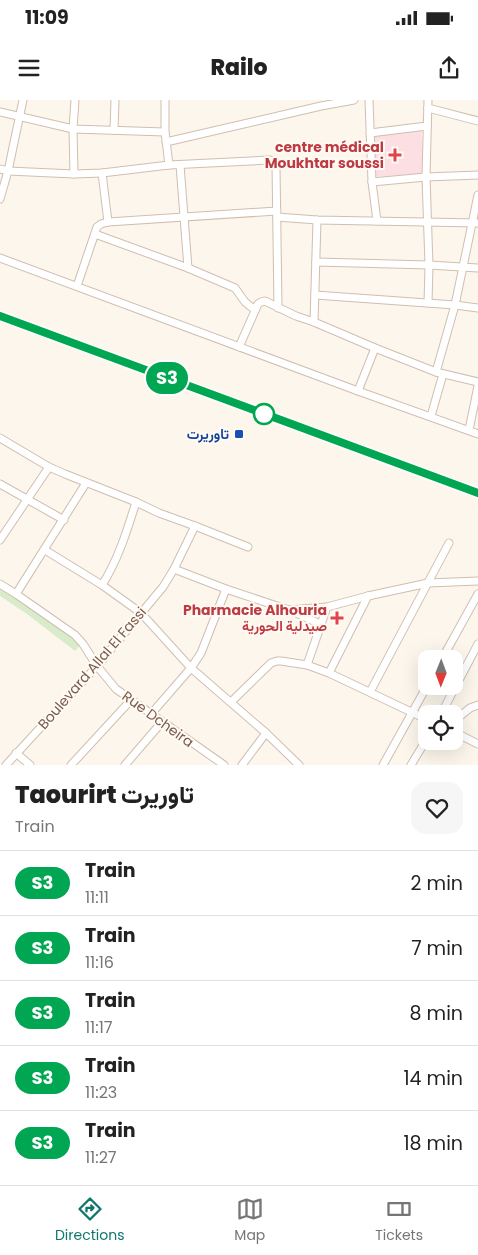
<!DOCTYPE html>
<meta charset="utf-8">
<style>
:root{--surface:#fff;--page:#f6f6f6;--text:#222;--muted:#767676;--line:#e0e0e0;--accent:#0f766e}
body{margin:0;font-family:Poppins,Vazirmatn,sans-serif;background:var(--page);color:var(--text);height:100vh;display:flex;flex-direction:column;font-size:19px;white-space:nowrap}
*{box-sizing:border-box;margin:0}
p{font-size:16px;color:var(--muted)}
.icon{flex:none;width:28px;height:28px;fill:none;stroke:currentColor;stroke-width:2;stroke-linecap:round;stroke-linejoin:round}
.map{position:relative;height:665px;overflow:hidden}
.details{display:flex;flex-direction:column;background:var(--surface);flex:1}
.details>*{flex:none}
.badge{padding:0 10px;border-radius:16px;font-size:18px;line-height:32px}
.needle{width:32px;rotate:181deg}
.buttons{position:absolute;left:418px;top:550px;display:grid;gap:10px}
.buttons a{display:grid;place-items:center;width:45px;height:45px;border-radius:10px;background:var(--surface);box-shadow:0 5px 20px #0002;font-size:25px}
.map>.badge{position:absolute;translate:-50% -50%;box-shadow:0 0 0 2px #fff}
.round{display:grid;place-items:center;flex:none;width:52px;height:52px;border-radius:15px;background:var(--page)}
.summary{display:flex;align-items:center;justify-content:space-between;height:85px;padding:0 15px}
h1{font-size:24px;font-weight:800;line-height:38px}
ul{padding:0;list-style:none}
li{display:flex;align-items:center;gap:15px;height:65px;padding:0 15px;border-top:1px solid var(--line)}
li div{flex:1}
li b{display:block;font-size:19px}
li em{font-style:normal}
li .badge{min-width:55px;font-weight:700;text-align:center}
.status{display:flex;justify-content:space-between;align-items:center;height:35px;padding:0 25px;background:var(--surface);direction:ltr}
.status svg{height:14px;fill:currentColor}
header{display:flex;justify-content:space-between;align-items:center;height:65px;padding:0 15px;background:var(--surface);font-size:22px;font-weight:800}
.tab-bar{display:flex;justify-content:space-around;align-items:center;height:70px;border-top:1px solid var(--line);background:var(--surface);font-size:14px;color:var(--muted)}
.tab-bar a{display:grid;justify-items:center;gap:2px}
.tab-bar .active{color:var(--accent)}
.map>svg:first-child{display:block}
.medical{fill:#fbdfe3}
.green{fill:#d8ecc9}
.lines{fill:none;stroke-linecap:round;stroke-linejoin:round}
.minor-casing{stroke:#d1beb0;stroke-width:9}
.minor{stroke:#fff;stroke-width:7}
.rail-casing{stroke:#b9a8c9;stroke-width:4.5}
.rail{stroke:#fffaf3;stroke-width:2.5;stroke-dasharray:8;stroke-linecap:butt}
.line-casing{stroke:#fff;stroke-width:11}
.line{stroke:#00a651;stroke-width:8}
.health-dot{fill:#e0444e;stroke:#fffaf3;stroke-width:2}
.stop-dot{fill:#fff;stroke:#00a651;stroke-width:2.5}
.transit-dot{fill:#1a4fb4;stroke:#fffaf3;stroke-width:2}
.labels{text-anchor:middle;stroke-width:4;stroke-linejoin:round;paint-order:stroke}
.health-label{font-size:14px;font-weight:bold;fill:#be3a42;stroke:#fffaf3;text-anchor:end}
.transit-label{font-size:14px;font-weight:bold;fill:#164399;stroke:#fffaf3;text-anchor:end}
.street-label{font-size:14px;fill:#7a5c4d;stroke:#fffaf3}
</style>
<div class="status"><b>11:09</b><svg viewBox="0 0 49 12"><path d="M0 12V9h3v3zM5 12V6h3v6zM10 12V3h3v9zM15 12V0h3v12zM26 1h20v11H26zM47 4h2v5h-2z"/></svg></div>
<header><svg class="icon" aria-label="menu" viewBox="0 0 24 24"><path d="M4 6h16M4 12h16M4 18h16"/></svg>Railo<svg class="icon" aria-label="share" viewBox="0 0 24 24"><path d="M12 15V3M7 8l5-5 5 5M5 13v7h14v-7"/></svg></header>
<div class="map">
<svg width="478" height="665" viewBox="0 0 478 665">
<rect width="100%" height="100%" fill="#fdf6ec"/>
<path class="medical" d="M421,25L424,74L369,77L367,37Z"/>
<path class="green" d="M0,487L82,543L75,551L27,514L0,496Z"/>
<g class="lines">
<defs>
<g id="minor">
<path d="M165,0V32L169,65"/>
<path d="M369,0L372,82L377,121"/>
<path d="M428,8L478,21"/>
<path d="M0,12L73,29L165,32"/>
<path d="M114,30L115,0"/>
<path d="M370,33L427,26"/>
<path d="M166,42L321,6L354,0"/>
<path d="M180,65L188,168"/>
<path d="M0,69L8,71L74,74L102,73L169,65L269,60L274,61L276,66L278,208"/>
<path d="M102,73L108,122"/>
<path d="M74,74L73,29L75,0"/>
<path d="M372,82L426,77L478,75"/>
<path d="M0,99L8,71L23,0"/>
<path d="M277,117L317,120L478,123"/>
<path d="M95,134L188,168L235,188L245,202L255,210"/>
<path d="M0,158L358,291L478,334"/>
<path d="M316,162L429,165L478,168"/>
<path d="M77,186L97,127L101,124L108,122L277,111"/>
<path d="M315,195L455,205L478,208"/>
<path d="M428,203L429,165L426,77L428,0"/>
<path d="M314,222L317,120"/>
<path d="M239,247L258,204L261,202L265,201L296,216L314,222L375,248L436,272L478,282"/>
<path d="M436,272L455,205L478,95"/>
<path d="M358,291L375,248"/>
<path d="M431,316L443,274"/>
<path d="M469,330L478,286"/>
<path d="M0,338L49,367L65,374L136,402L159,413L195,426L248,447"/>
<path d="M0,384L64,420"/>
<path d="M0,440L49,367"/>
<path d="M45,450L102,485L141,513L191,568L266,633L299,665"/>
<path d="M174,469L226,489L289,510L327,507L368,496L428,483L478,481"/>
<path d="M0,484L16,494L75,535L83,544L97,566L116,589L224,665"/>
<path d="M102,485C118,460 127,431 136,402"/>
<path d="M16,494L86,383"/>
<path d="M290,510L320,524"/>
<path d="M442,559L478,494"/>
<path d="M307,565L327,507"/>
<path d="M329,573L368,496"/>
<path d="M370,592L449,443"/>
<path d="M231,602L271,563L277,561H281L307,565L329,573L426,619"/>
<path d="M151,614L191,568L201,553L226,489"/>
<path d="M441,614L478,544"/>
<path d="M454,621L470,608L478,605"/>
<path d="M454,632L478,644"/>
<path d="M16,653L30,665"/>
<path d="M6,665L97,566L163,487L174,469L195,426"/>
<path d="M71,665L131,600"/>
<path d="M125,665L162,622"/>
<path d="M242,665L266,633"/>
<path d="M383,665L427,586"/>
<path d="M411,665L426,640"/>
</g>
</defs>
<use href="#minor" class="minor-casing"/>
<use href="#minor" class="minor"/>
<defs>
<path id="rail" d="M0,216L478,393"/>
</defs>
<use href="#rail" class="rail-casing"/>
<use href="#rail" class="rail"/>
</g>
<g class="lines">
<defs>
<path id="line" d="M0,216L478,393"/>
</defs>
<use href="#line" class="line-casing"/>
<use href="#line" class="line"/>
</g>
<g class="health-dot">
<path d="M392.5 47.5h5v5h5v5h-5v5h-5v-5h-5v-5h5z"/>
<path d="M334.5 510.5h5v5h5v5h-5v5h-5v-5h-5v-5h5z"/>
</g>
<circle class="stop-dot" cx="264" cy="314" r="10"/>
<rect class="transit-dot" x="234" y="329" width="10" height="10" rx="2.5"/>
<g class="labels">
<g class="health-label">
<text x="384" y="52">centre médical<tspan x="384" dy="16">Moukhtar soussi</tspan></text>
<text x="327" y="515">Pharmacie Alhouria<tspan x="327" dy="16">صيدلية الحورية</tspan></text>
</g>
<g class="transit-label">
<text x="229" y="339">تاوريرت</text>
</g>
<g class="street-label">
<text transform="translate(92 568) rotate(-49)" y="5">Boulevard Allal El Fassi</text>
<text transform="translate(158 619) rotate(36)" y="5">Rue Dcheira</text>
</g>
</g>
</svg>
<div class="buttons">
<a><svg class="needle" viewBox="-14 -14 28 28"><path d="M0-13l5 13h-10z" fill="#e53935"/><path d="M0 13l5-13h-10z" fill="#767676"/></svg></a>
<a><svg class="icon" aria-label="locate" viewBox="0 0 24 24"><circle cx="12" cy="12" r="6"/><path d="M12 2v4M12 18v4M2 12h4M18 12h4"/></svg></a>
</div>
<b class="badge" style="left:167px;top:278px;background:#00a651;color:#fff">S3</b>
</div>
<section class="details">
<div class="summary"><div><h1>Taourirt تاوريرت</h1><p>Train</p></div><a class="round"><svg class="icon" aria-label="heart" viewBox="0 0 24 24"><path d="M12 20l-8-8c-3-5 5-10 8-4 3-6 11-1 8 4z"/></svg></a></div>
<ul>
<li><span class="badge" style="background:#00a651;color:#fff">S3</span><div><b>Train</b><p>11:11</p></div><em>2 min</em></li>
<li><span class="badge" style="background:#00a651;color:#fff">S3</span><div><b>Train</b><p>11:16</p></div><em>7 min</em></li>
<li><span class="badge" style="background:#00a651;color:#fff">S3</span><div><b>Train</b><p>11:17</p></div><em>8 min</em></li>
<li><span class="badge" style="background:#00a651;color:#fff">S3</span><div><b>Train</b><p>11:23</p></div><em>14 min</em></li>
<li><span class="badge" style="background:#00a651;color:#fff">S3</span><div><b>Train</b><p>11:27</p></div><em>18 min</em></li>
</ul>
</section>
<nav class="tab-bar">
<a class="active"><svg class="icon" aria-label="directions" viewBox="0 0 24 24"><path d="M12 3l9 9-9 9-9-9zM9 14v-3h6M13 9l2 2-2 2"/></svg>Directions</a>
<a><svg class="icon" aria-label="map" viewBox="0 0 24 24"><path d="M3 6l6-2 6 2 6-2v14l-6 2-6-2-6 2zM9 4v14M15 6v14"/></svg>Map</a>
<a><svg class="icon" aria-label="tickets" viewBox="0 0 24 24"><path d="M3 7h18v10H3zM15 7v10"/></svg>Tickets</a>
</nav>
